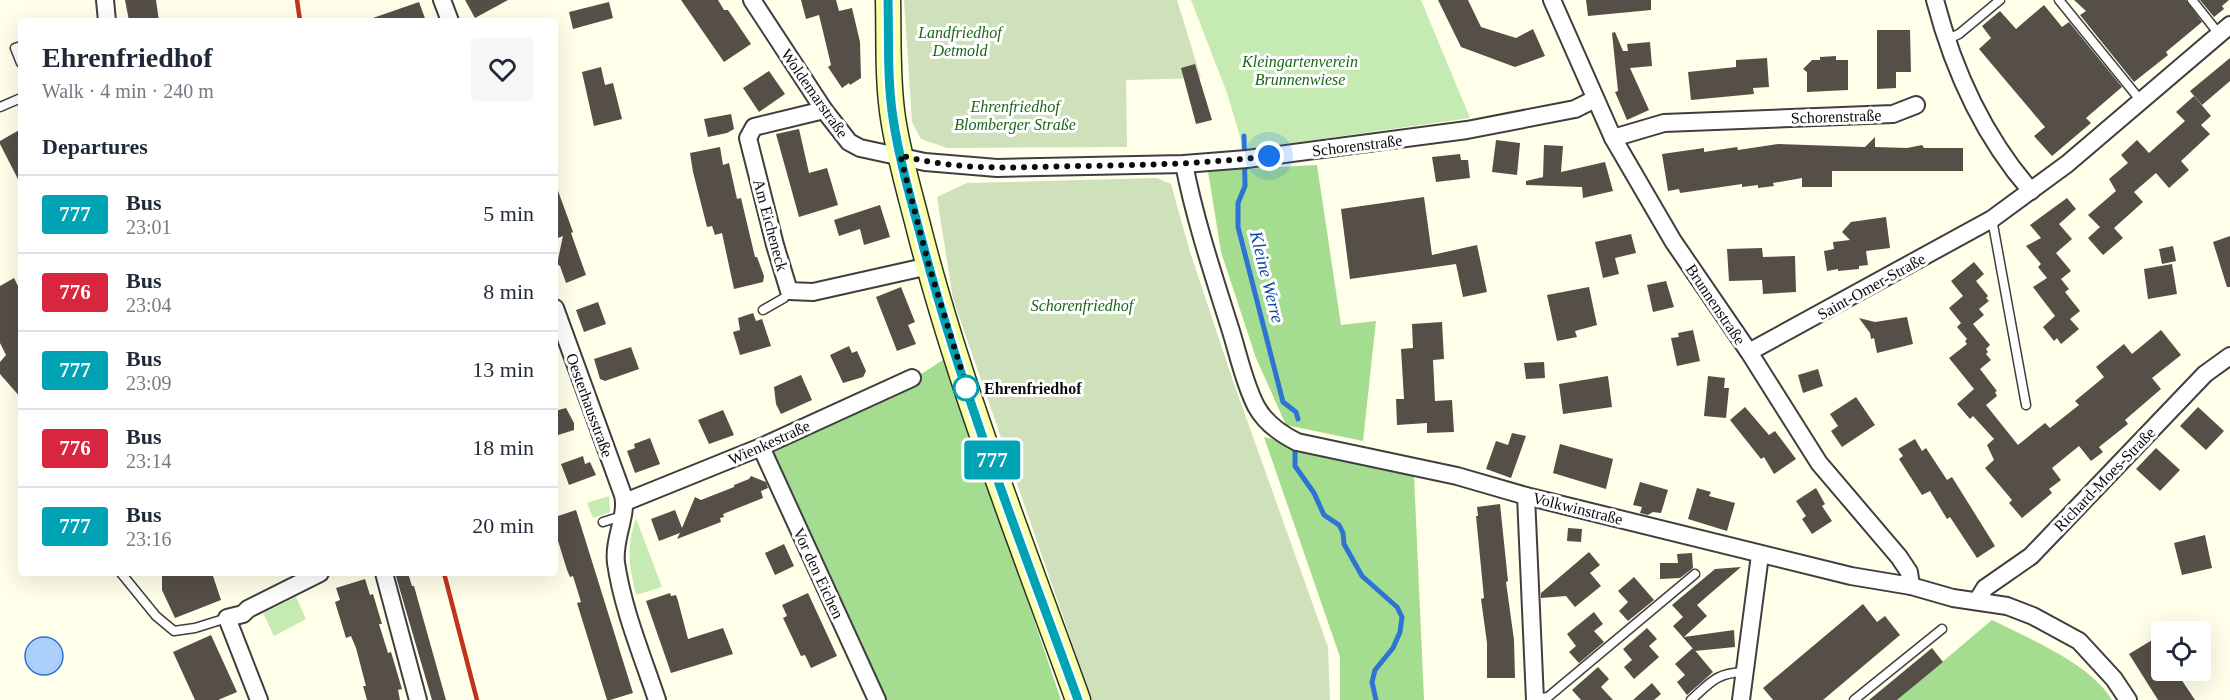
<!DOCTYPE html>
<meta charset="utf-8">
<style>
:root{--surface:#fff;--page:#f6f6f7;--text:#1f2937;--muted:#747a83;--line:#e0e1e3}
body{margin:0;font-family:"Times New Roman",serif;background:var(--page);color:var(--text);height:100vh;display:flex;flex-direction:column;font-size:22px;white-space:nowrap}
*{box-sizing:border-box;margin:0}
p{font-size:20px;color:var(--muted)}
.icon{flex:none;width:33px;height:33px;fill:none;stroke:currentColor;stroke-width:2;stroke-linecap:round;stroke-linejoin:round}
.map{position:relative;flex:1;overflow:hidden}
.sheet{position:absolute;left:18px;top:18px;width:540px;height:558px;display:flex;flex-direction:column;background:var(--surface);border-radius:6px;box-shadow:0 6px 24px #0002}
.sheet>*{flex:none}
.badge{padding:0 12px;border-radius:4px;font-size:21px;line-height:39px}
.controls{position:absolute;left:2151px;top:621px;display:grid;gap:12px}
.controls a{display:grid;place-items:center;width:60px;height:60px;border-radius:6px;background:var(--surface);box-shadow:0 6px 24px #0002;font-size:30px}
.you{position:absolute;width:30px;height:30px;margin:-15px;border:4px solid #fff;border-radius:50%;background:#1a73e8;box-shadow:0 0 0 9px #1a73e833}
.map>.badge{position:absolute;translate:-50% -50%;box-shadow:0 0 0 3px #fff}
h2{padding:0 24px;font-size:22px;line-height:54px}
.round{display:grid;place-items:center;flex:none;width:63px;height:63px;border-radius:6px;background:var(--page)}
.head{display:flex;align-items:center;justify-content:space-between;height:102px;padding:0 24px}
h1{font-size:28px;font-weight:600;line-height:45px}
ul{padding:0;list-style:none}
li{display:flex;align-items:center;gap:18px;height:78px;padding:0 24px;border-top:2px solid var(--line)}
li div{flex:1}
li b{display:block;font-size:22px}
li em{font-style:normal}
li .badge{min-width:66px;font-weight:700;text-align:center}
.map>svg:first-child{display:block}
.green{fill:#c5ebb2}
.forest{fill:#a5dd90}
.cemetery{fill:#cee1bb}
.water{fill:#abcefa;stroke:#2e74d5;stroke-width:1.5}
.lines{fill:none;stroke-linecap:round;stroke-linejoin:round}
.stream{stroke:#2e74d5;stroke-width:5}
.building{fill:#554f47}
.lane-casing{stroke:#3f3f3f;stroke-width:11}
.street-casing{stroke:#3f3f3f;stroke-width:20}
.secondary-casing{stroke:#2e2e2e;stroke-width:27}
.lane{stroke:#fff;stroke-width:8}
.street{stroke:#fff;stroke-width:16}
.secondary{stroke:#f8ffa5;stroke-width:24}
.rail{stroke:#c3331c;stroke-width:4.5}
.line-casing{stroke:#fff;stroke-width:14}
.line{stroke:#00a3b4;stroke-width:9}
.walk{stroke:#0c0c0c;stroke-width:6;stroke-dasharray:0 10.8}
.stop-dot{fill:#fff;stroke:#00a3b4;stroke-width:3}
.labels{text-anchor:middle;stroke-width:6;stroke-linejoin:round;paint-order:stroke}
.park-label{font-size:16px;font-style:italic;fill:#1a6719;stroke:#fff}
.street-label{font-size:16px;fill:#0c0c0c;stroke:#fff}
.stop-label{font-size:16px;font-weight:bold;fill:#0c0c0c;stroke:#fff;text-anchor:start}
.water-label{font-size:18px;font-style:italic;fill:#0e47a4;stroke:#fff}
</style>
<div class="map">
<svg width="2230" height="700" viewBox="0 0 2230 700">
<rect width="100%" height="100%" fill="#ffffea"/>
<g class="green">
<path d="M1191,0H1421L1470,118L1244,150L1227,93Z"/>
<path d="M609,496L610,512L593,518L587,503Z"/>
<path d="M636,518L662,587L636,595C629,565 626,548 636,518Z"/>
<path d="M296,597L306,619L274,636L263,613Z"/>
</g>
<g class="forest">
<path d="M1317,165L1341,325L1376,321L1363,441L1286,425L1256,358L1221,252L1208,171Z"/>
<path d="M946,358L1061,700H886L770,451L912,380Z"/>
<path d="M1264,437L1414,475L1424,700H1340V657Z"/>
<path d="M1992,620C2028,638 2091,664 2112,700H1897Z"/>
</g>
<g class="cemetery">
<path d="M904,0H1177L1201,78L1126,80L1127,147L947,148L921,139L912,122Z"/>
<path d="M1157,178L1171,184L1190,252L1233,381L1328,647L1330,700H1092L953,299L937,197L967,183Z"/>
</g>
<circle class="water" cx="44" cy="656" r="19"/>
<g class="lines">
<g class="stream">
<path d="M1244,136L1245,186L1238,203V227L1283,402L1296,412L1298,419"/>
<path d="M1295,450V466L1314,493L1324,515L1339,525L1343,533L1344,544L1362,576L1397,607L1402,617L1400,632L1393,648L1375,670L1372,682L1376,700"/>
</g>
</g>
<g class="building">
<path d="M125,0H156L159,21H129Z"/>
<path d="M465,0H508L475,18Z"/>
<path d="M681,0H718L724,10H728L751,44L724,62Z"/>
<path d="M801,0H836L839,11L852,8L860,42L861,78L850,85L849,83L842,88L828,67L831,65L819,15L806,19Z"/>
<path d="M1438,0H1468L1481,27L1516,38L1533,29L1545,56L1515,67L1461,47Z"/>
<path d="M1586,0H1651V10L1588,16Z"/>
<path d="M2074,0H2186L2202,22L2166,52L2168,55L2134,82L2080,15L2086,11Z"/>
<path d="M2200,0H2229L2222,6L2224,9L2214,17Z"/>
<path d="M419,2L426,21H370V19Z"/>
<path d="M609,2L613,18L573,29L569,12Z"/>
<path d="M2044,5L2062,27L2069,22L2122,87L2086,118L2091,123L2052,156L2034,136L2045,127L1979,49L1991,38L1982,26L2000,11L2016,29Z"/>
<path d="M1877,30H1910L1911,72H1896V88L1877,89Z"/>
<path d="M1615,32L1623,51H1628L1627,44L1650,42L1652,66L1630,68L1649,110L1627,120L1615,92L1618,91L1612,33Z"/>
<path d="M1836,56V60H1848V90L1807,92V72L1803,69L1812,60H1820V57Z"/>
<path d="M1767,58L1769,87L1753,88L1754,94L1691,100L1688,72L1736,67V60Z"/>
<path d="M2230,58V81L2202,105L2190,91Z"/>
<path d="M1195,64L1212,120L1196,124L1181,68Z"/>
<path d="M601,67L605,85L613,83L622,119L594,126L582,72Z"/>
<path d="M769,71L785,94L759,112L743,88Z"/>
<path d="M2194,96L2211,116L2201,125L2210,134L2181,161L2189,170L2169,188L2156,173L2134,192L2143,202L2114,228L2123,238L2103,255L2088,238L2100,227L2088,215L2116,191L2109,179L2128,163L2121,155L2137,140L2149,153L2185,121L2176,112Z"/>
<path d="M731,114L734,129L727,133L708,137L704,119Z"/>
<path d="M21,129V185L0,144V141Z"/>
<path d="M799,129L809,173L827,168L838,205L799,217L776,134Z"/>
<path d="M1875,137V147L1907,148L1922,145L1924,148H1963V171H1832V187H1802V178L1773,183L1774,186L1758,188V185L1742,187V184L1680,193L1679,189L1668,191L1662,154L1704,148V152L1737,147L1738,150L1778,144L1865,147Z"/>
<path d="M1496,140L1520,143L1517,175L1492,172Z"/>
<path d="M1544,145L1563,146L1561,172L1605,162L1613,191L1583,198L1582,187L1526,185V181L1543,177Z"/>
<path d="M720,147L723,165L729,163L737,199L741,198L755,257H757L764,276L763,282L734,289L722,233L715,235L712,226L707,227L693,172L690,153Z"/>
<path d="M1460,154L1461,160H1468L1470,178L1436,182L1432,157Z"/>
<path d="M555,188H557L573,232L571,233L586,275L566,283L560,266L557,264L563,236L555,239Z"/>
<path d="M1424,197L1432,255L1477,245L1487,292L1463,297L1456,264L1350,279L1341,209Z"/>
<path d="M2067,198L2076,209L2059,224L2072,239L2056,253L2071,271L2061,279L2069,289L2065,292L2080,311L2070,319L2079,329L2061,344L2057,338L2054,341L2043,327L2055,316L2033,287L2047,278L2038,267L2041,264L2026,246L2041,238L2030,225Z"/>
<path d="M880,205L890,237L864,245L860,229L839,236L834,220Z"/>
<path d="M1886,217L1890,248L1866,251L1868,265L1859,266V269L1838,271V269L1827,271L1824,251L1834,249L1833,242L1850,240L1842,232L1851,222Z"/>
<path d="M1631,234L1636,253L1615,258L1619,274L1603,278L1595,242Z"/>
<path d="M2230,236V287H2227L2213,242Z"/>
<path d="M2173,246L2176,261L2162,264L2159,249Z"/>
<path d="M1762,248L1763,257L1795,256L1796,292L1763,294L1762,280L1729,281L1727,249Z"/>
<path d="M1974,262L1984,274L1976,281L1988,296L1986,298L1989,301L1979,309L1984,315L1973,324L1990,345L1986,349L1988,352L1986,354L1991,360L1980,369L1997,391L1995,392L1997,396L1986,405L2018,445L2045,423L2050,428L2079,405L2075,401L2104,377L2096,367L2124,344L2132,354L2161,330L2181,355L2152,378L2161,389L2125,420L2128,424L2099,447L2103,452L2091,461L2079,446L2052,468L2061,480L2049,489L2052,493L2022,518L2009,503L2012,500L1985,468L1994,460L1987,445L1994,439L1973,416L1970,419L1957,404L1974,389L1949,358L1967,344L1965,341L1967,339L1957,327L1961,323L1949,308L1963,296L1951,281Z"/>
<path d="M2172,264L2177,294L2148,299L2144,269Z"/>
<path d="M14,278L21,292V398L0,374V362L6,355L0,343V286Z"/>
<path d="M1666,281L1674,307L1653,312L1647,285Z"/>
<path d="M901,287L915,322L908,325L916,344L897,351L876,297Z"/>
<path d="M1589,287L1597,325L1575,331L1577,337L1557,341L1547,295Z"/>
<path d="M598,302L606,324L584,332L576,310Z"/>
<path d="M753,313L756,321L762,319L771,346L740,355L733,332L740,330L738,318Z"/>
<path d="M1907,317L1913,344L1877,353L1874,338L1871,339L1870,333L1859,318L1875,322Z"/>
<path d="M1442,322L1444,359L1433,360L1435,401L1452,400L1454,432L1427,433V423L1397,425L1396,399H1404L1401,349L1413,348L1412,324Z"/>
<path d="M1693,330L1700,361L1677,366L1671,338L1679,337L1678,333Z"/>
<path d="M849,346L852,353L857,351L866,371L863,377L843,383L830,355Z"/>
<path d="M631,347L639,369L605,381L600,379L594,359Z"/>
<path d="M1544,362L1545,378L1526,379L1524,363Z"/>
<path d="M1818,369L1823,386L1803,393L1798,375Z"/>
<path d="M801,375L812,400L781,414L776,404L774,387Z"/>
<path d="M1608,376L1612,407L1563,414L1559,384Z"/>
<path d="M1708,376L1725,378L1724,388H1729L1726,418L1704,416Z"/>
<path d="M1856,397L1875,425L1842,447L1831,431L1838,426L1830,414Z"/>
<path d="M1745,407L1769,435L1775,431L1796,459L1774,474L1764,457L1761,459L1730,420Z"/>
<path d="M2198,407L2224,431L2206,450L2180,426Z"/>
<path d="M566,408L574,423V430L555,436V411Z"/>
<path d="M723,410L734,435L709,444L698,420Z"/>
<path d="M1512,433L1526,436L1511,478L1486,469L1496,441L1508,445Z"/>
<path d="M650,438L660,464L635,473L627,451L635,448L634,444Z"/>
<path d="M1915,439L1922,451L1926,448L1947,480L1952,477L1995,546L1977,558L1950,517L1947,519L1930,491L1922,495L1899,459L1903,456L1898,449Z"/>
<path d="M1560,444L1613,459L1606,489L1553,473Z"/>
<path d="M2156,448L2180,470L2160,491L2136,469Z"/>
<path d="M583,456L585,464L590,462L596,475L569,485L561,464Z"/>
<path d="M751,476L766,482L768,488L761,491L763,498L723,514L724,517L720,518L721,522L677,539L680,533L659,541L651,519L675,510L682,528L695,497L701,500L734,487V485L749,479Z"/>
<path d="M1640,482L1668,490L1661,513L1653,512L1648,515L1640,513L1642,507L1633,505Z"/>
<path d="M1697,488L1711,492L1709,496L1735,503L1727,531L1688,519Z"/>
<path d="M1816,488L1825,504L1822,506L1832,521L1812,534L1802,519L1806,516L1796,501Z"/>
<path d="M1500,504L1508,581L1506,582L1514,640L1515,678H1487V643L1481,599L1484,598L1476,516H1478L1477,507Z"/>
<path d="M576,510L633,693L610,700H607L577,603L581,602L573,576L570,577L567,570L555,531V517Z"/>
<path d="M1568,528L1582,529L1581,542L1567,541Z"/>
<path d="M2205,535L2212,568L2182,575L2174,543Z"/>
<path d="M784,544L794,566L775,575L765,553Z"/>
<path d="M1589,552L1600,565L1590,573L1601,586L1575,607L1566,596L1541,598V593Z"/>
<path d="M1692,553L1693,568L1680,578L1660,579V563H1678L1677,554Z"/>
<path d="M1741,567L1697,605L1707,616L1684,637L1734,630L1735,647L1695,651L1673,626L1683,617L1672,605L1715,569Z"/>
<path d="M162,573H212L221,600L175,618L162,590Z"/>
<path d="M395,573H408L412,586H414L446,700H432Z"/>
<path d="M1634,577L1654,600L1628,621L1619,611L1628,602L1618,591Z"/>
<path d="M365,579L370,595L373,594L382,624H379L388,653L391,652L402,689L398,690L400,700H367L363,686H366L356,648L351,636L346,638L335,602L340,600L336,588Z"/>
<path d="M670,593L671,596L676,595L678,601L688,639L723,628L733,654L671,673L646,601Z"/>
<path d="M808,593L837,656L811,668L805,655L801,656L783,618L787,616L782,605Z"/>
<path d="M1863,604L1877,622L1885,616L1900,635L1823,700H1773L1763,688Z"/>
<path d="M1594,612L1603,624L1594,631L1604,642L1579,663L1569,652L1576,646L1567,634Z"/>
<path d="M1647,628L1657,639L1649,646L1659,657L1634,679L1624,667L1632,660L1623,649Z"/>
<path d="M2162,634V670H2175L2195,700H2158L2129,654Z"/>
<path d="M211,635L237,692L218,700H195L173,652Z"/>
<path d="M1693,648L1713,672L1687,695L1677,682L1685,675L1675,664Z"/>
<path d="M1932,648L1943,662L1897,700H1869Z"/>
<path d="M1598,667L1609,679L1601,687L1613,700H1581L1572,690Z"/>
<path d="M1652,683L1661,694L1654,700H1633Z"/>
</g>
<g class="lines">
<defs>
<g id="lane">
<path d="M2059,0L2141,101"/>
<path d="M2192,0L2219,34"/>
<path d="M1946,40L1959,34L2000,0"/>
<path d="M21,46L15,48L21,63"/>
<path d="M0,107L21,98"/>
<path d="M1992,219L2026,405"/>
<path d="M763,310L784,298L789,291"/>
<path d="M603,522L622,516"/>
<path d="M121,573L156,616L174,631L195,628L227,618"/>
<path d="M1535,699L1548,697L1695,574"/>
<path d="M1691,700C1710,683 1716,673 1743,672"/>
<path d="M1854,700L1942,629"/>
</g>
<g id="street">
<path d="M105,0L107,21"/>
<path d="M442,0L450,21"/>
<path d="M752,0L824,110L849,142L860,148L925,162L997,168L1184,164L1247,159L1467,130L1575,109L1595,99"/>
<path d="M1552,0L1613,138L1673,241L1749,352L1819,463L1899,557L1909,572L1911,586"/>
<path d="M1935,0C1953,69 1984,137 2031,191"/>
<path d="M824,110L754,127L748,138L775,245L789,291L813,292L929,266"/>
<path d="M1613,138L1664,123L1893,114L1916,105"/>
<path d="M1184,164C1195,220 1213,274 1230,328C1238,353 1244,383 1256,406C1265,423 1281,434 1297,442L1457,476L1526,496L1851,576L1911,586L1953,598L2007,606L2033,616L2079,641L2114,679L2128,700"/>
<path d="M555,308L623,495C628,515 613,539 616,563C623,610 642,655 657,700"/>
<path d="M1749,352L1992,219L2067,164L2230,25"/>
<path d="M761,447L877,700"/>
<path d="M1526,496L1535,700"/>
<path d="M625,502L761,447L912,378"/>
<path d="M384,573L418,700"/>
<path d="M1977,601L1985,588L2031,556L2205,374L2230,356"/>
<path d="M259,700L227,618L243,614L248,609L320,573"/>
<path d="M1741,700L1760,555"/>
</g>
<path id="secondary" d="M888,0C889,39 887,79 893,118C899,158 911,197 921,237C962,394 1023,547 1078,700"/>
</defs>
<use href="#lane" class="lane-casing"/>
<use href="#street" class="street-casing"/>
<use href="#secondary" class="secondary-casing"/>
<use href="#lane" class="lane"/>
<use href="#street" class="street"/>
<use href="#secondary" class="secondary"/>
<g class="rail">
<path d="M297,0L300,21"/>
<path d="M444,573L477,700"/>
</g>
</g>
<g class="lines">
<defs>
<path id="line" d="M888,0C889,39 887,79 893,118C899,159 911,200 922,241C963,397 1023,548 1078,700"/>
</defs>
<use href="#line" class="line-casing"/>
<use href="#line" class="line"/>
<path class="walk" d="M966,388L970,398L929,266L900,155C959,172 1021,167 1082,166C1144,165 1207,164 1269,156"/>
</g>
<circle class="stop-dot" cx="966" cy="388" r="12"/>
<g class="labels">
<g class="park-label">
<text x="960" y="38">Landfriedhof<tspan x="960" dy="18">Detmold</tspan></text>
<text x="1300" y="67">Kleingartenverein<tspan x="1300" dy="18">Brunnenwiese</tspan></text>
<text x="1015" y="112">Ehrenfriedhof<tspan x="1015" dy="18">Blomberger Straße</tspan></text>
<text x="1082" y="311">Schorenfriedhof</text>
</g>
<g class="street-label">
<text transform="translate(815 93) rotate(55)" y="6">Woldemarstraße</text>
<text transform="translate(1836 116) rotate(-2)" y="6">Schorenstraße</text>
<text transform="translate(1357 145) rotate(-7)" y="6">Schorenstraße</text>
<text transform="translate(771 225) rotate(75)" y="6">Am Eicheneck</text>
<text transform="translate(1871 286) rotate(-29)" y="6">Saint-Omer-Straße</text>
<text transform="translate(1716 304) rotate(56)" y="6">Brunnenstraße</text>
<text transform="translate(590 405) rotate(70)" y="6">Oesterhausstraße</text>
<text transform="translate(769 442) rotate(-24)" y="6">Wienkestraße</text>
<text transform="translate(2104 479) rotate(-46)" y="6">Richard-Moes-Straße</text>
<text transform="translate(1578 508) rotate(14)" y="6">Volkwinstraße</text>
<text transform="translate(819 573) rotate(65)" y="6">Vor den Eichen</text>
</g>
<g class="stop-label">
<text x="984" y="394">Ehrenfriedhof</text>
</g>
<g class="water-label">
<text transform="translate(1267 277) rotate(76)" y="6">Kleine Werre</text>
</g>
</g>
</svg>
<div class="controls">
<a><svg class="icon" aria-label="locate" viewBox="0 0 24 24"><circle cx="12" cy="12" r="6"/><path d="M12 2v4M12 18v4M2 12h4M18 12h4"/></svg></a>
</div>
<div class="you" style="left:1269px;top:156px"></div>
<b class="badge" style="left:992px;top:460px;background:#00a3b4;color:#fff">777</b>
<section class="sheet">
<div class="head"><div><h1>Ehrenfriedhof</h1><p>Walk · 4 min · 240 m</p></div><a class="round"><svg class="icon" aria-label="heart" viewBox="0 0 24 24"><path d="M12 20l-8-8c-3-5 5-10 8-4 3-6 11-1 8 4z"/></svg></a></div>
<h2>Departures</h2>
<ul>
<li><span class="badge" style="background:#00a3b4;color:#fff">777</span><div><b>Bus</b><p>23:01</p></div><em>5 min</em></li>
<li><span class="badge" style="background:#d7263d;color:#fff">776</span><div><b>Bus</b><p>23:04</p></div><em>8 min</em></li>
<li><span class="badge" style="background:#00a3b4;color:#fff">777</span><div><b>Bus</b><p>23:09</p></div><em>13 min</em></li>
<li><span class="badge" style="background:#d7263d;color:#fff">776</span><div><b>Bus</b><p>23:14</p></div><em>18 min</em></li>
<li><span class="badge" style="background:#00a3b4;color:#fff">777</span><div><b>Bus</b><p>23:16</p></div><em>20 min</em></li>
</ul>
</section>
</div>
